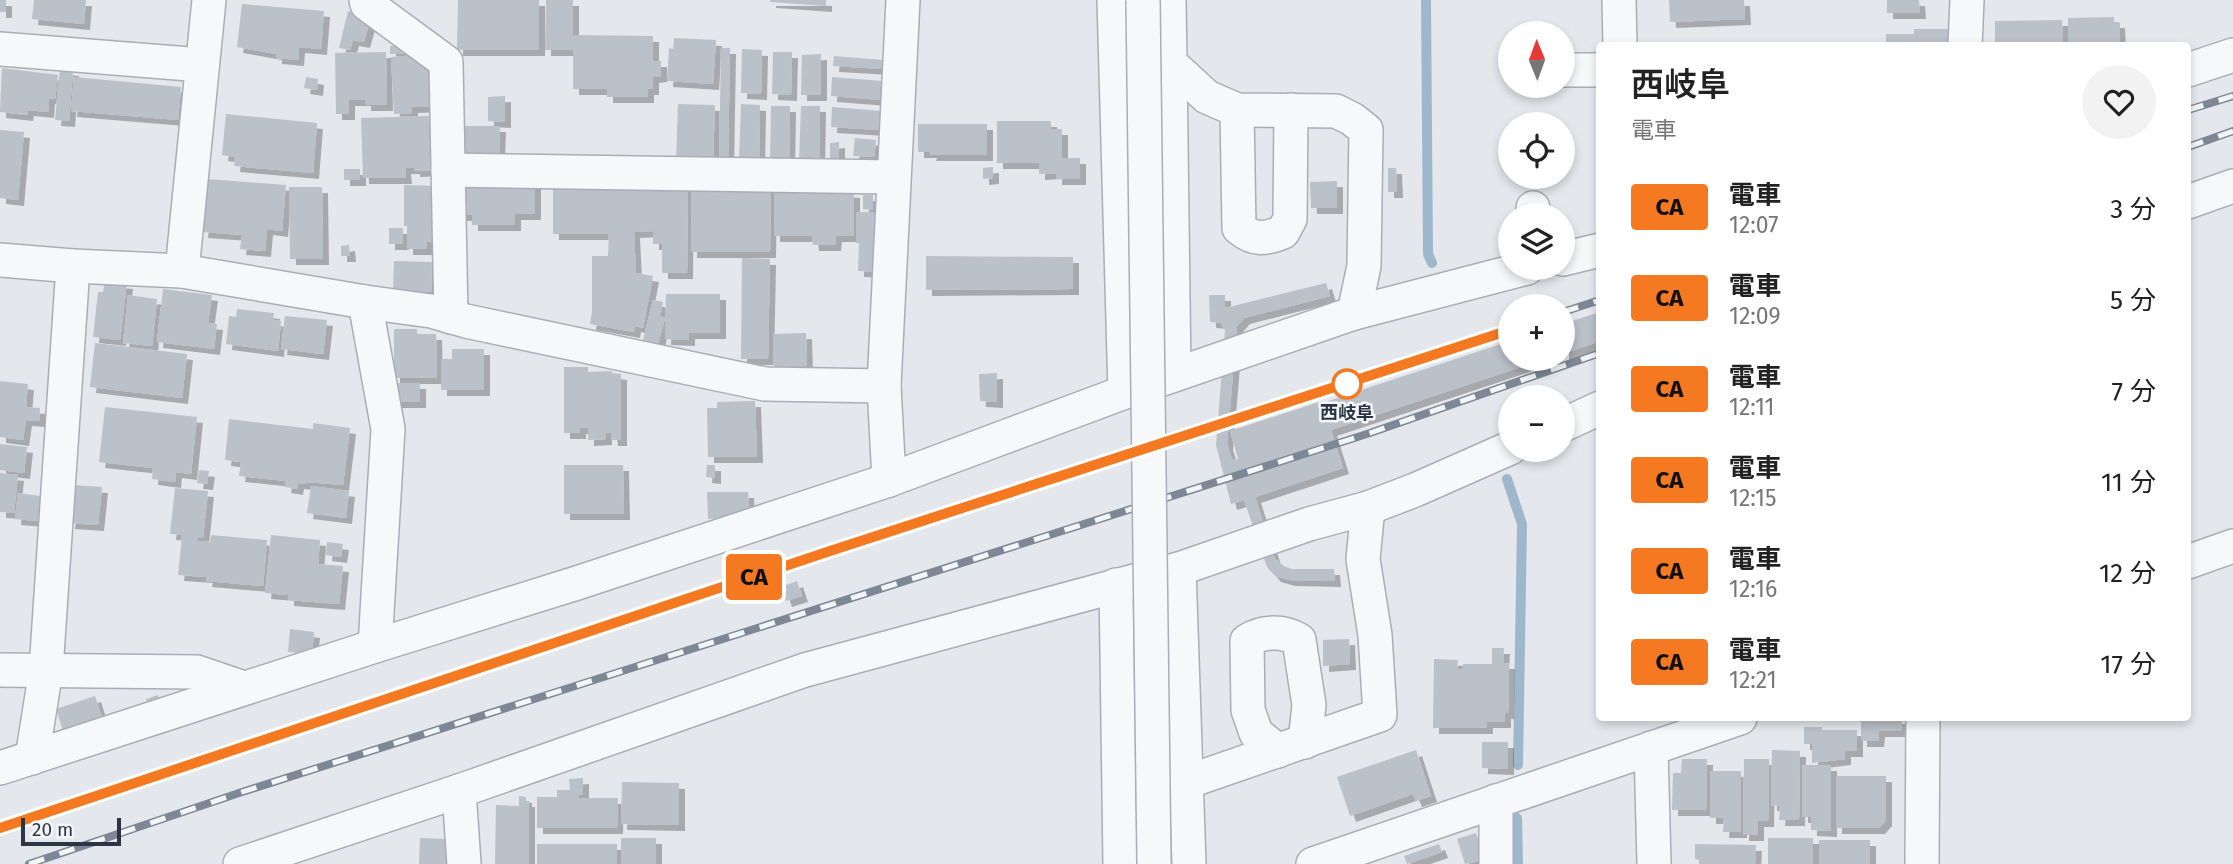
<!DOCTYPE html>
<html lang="ja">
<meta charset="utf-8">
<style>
:root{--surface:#fff;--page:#f2f2f2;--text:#222;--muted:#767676}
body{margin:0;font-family:"Fira Sans","Noto Sans JP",sans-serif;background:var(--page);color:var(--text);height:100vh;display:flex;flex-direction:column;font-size:26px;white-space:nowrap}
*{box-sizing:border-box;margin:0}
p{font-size:23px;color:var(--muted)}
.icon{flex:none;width:38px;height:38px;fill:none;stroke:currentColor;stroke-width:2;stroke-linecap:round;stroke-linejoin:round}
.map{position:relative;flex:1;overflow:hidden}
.panel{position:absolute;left:1596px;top:42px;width:595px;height:679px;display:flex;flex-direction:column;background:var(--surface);border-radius:7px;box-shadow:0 4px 10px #0003}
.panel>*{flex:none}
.badge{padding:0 14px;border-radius:5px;font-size:24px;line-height:46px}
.needle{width:46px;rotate:359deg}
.controls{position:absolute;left:1498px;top:21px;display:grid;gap:14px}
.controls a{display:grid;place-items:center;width:77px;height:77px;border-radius:50%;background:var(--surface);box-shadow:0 4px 10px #0003;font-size:35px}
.scale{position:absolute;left:21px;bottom:18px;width:100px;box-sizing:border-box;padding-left:7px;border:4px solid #2b3544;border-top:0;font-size:19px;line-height:24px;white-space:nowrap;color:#2b3544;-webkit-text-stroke:5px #f3f6f9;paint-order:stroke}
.map>.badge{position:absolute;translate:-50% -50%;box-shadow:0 0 0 4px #fff}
.round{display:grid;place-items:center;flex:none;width:74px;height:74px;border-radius:37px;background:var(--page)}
.headline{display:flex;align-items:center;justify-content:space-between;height:119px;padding:0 35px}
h1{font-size:33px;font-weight:600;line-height:52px}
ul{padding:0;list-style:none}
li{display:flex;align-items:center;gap:21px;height:91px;padding:0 35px}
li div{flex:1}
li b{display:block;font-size:26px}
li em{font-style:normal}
li .badge{min-width:77px;font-weight:700;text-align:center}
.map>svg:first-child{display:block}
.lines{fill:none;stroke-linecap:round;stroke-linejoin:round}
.stream{stroke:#9fb7cb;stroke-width:10}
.building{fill:#bbc1c9;filter:url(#shadow)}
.minor-casing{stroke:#a9aeb6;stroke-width:36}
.minor{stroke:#f6f8fa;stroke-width:33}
.rail-casing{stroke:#7d8795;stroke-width:8}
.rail{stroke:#f3f6f9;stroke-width:5;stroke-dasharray:16;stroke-linecap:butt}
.minor-bridge-casing{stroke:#a9aeb6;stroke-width:36;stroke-linecap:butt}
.minor-bridge{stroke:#f6f8fa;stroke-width:33}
.line-casing{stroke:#fff;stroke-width:16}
.line{stroke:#f47921;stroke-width:10}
.stop-dot{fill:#fff;stroke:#f47921;stroke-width:3.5}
.labels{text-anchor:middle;stroke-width:5;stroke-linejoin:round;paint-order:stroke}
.stop-label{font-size:18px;font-weight:bold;fill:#2b3544;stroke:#f3f6f9}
</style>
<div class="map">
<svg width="2233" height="864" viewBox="0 0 2233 864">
<defs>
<filter id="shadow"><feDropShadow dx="6" dy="6" stdDeviation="0" flood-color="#0004"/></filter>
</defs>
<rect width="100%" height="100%" fill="#e4e7ec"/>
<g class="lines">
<g class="stream">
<path d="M1426,0L1428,254L1432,263"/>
<path d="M1507,479L1522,524L1518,765"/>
<path d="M1517,818L1518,864"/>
</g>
</g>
<g class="building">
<rect x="0" y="0" width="6" height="12"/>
<path d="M34,0H86L84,24L32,19Z"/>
<path d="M458,0H539V50H457Z"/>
<path d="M546,0H573V35L653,36V61H661V76L653,77V89H648V97H607V89H573V50H545Z"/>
<path d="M770,0H826V6L770,2Z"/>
<path d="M1669,0H1744L1745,19L1670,22Z"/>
<path d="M1887,0H1919L1920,13H1887Z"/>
<path d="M242,4L324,11L321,49L299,47L298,60L276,58V54L237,47Z"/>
<path d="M348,11L371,17L364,42L353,40L350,50L339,48Z"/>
<path d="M2114,17V22H2119L2120,45L2068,44V18Z"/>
<path d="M2062,20L2063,46H1995V21Z"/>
<path d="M1914,29H1949V46H1886V34H1914Z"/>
<path d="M674,38L716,40L713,84L667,81L669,48L673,49Z"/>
<rect x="1773" y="42" width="30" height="4"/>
<path d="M390,46H412V53L390,54Z"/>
<path d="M721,48H730L728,162H719Z"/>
<path d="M742,49L762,50L761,94L741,93Z"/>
<path d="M386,52L387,105H365V100H349V114H336L335,53Z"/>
<path d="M773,52H792L791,95L772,94Z"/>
<path d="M821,54V95H801L802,55Z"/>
<path d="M419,55V65L432,64L438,106L412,107V113L394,114L391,57Z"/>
<path d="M834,56L884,60V69L833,66Z"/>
<path d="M2,68L58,75L55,99L49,98L48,112L28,110L27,115L0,112Z"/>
<path d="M60,69L73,70L69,121L55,120Z"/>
<path d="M74,77L181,87L178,120L71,111Z"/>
<path d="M306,77L318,79L317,90L304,88Z"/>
<path d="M832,77L883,81L882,100L831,96Z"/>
<path d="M505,96V122L488,121V97Z"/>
<path d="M678,104L715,105L713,160L676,159Z"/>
<path d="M741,104L760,105L759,163L739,162Z"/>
<path d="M771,106H790L789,163H770Z"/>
<path d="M801,106H820L819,163H799Z"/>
<path d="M832,107L882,111L880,130L831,127Z"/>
<path d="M226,114L317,123L313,173L234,166L235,157L222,155Z"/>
<path d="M429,116L430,123L435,122L436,170L414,171V168H405L406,178H363L361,118Z"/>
<path d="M997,121H1051V129H1062V158H1080V179H1056V173L1039,174V163H997Z"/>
<path d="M918,124H987V155H930L931,152H918Z"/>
<path d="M459,126H500L499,153H458Z"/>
<path d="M0,130L24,132L18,200L0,198Z"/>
<path d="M855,138L876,140L874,157L853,156Z"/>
<path d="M839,142V162H830V143Z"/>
<path d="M993,167V178L983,179V168Z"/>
<path d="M1388,168H1396L1397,192H1388Z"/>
<rect x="344" y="169" width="16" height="11"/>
<path d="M207,179L286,185L282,231L267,229L265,251L240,249L242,235L202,232Z"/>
<path d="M460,180H535V214H515V225H472V215H459Z"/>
<path d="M553,181H688L687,273H662V244H653V231L634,232L636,273L653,276L643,328L635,326L634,332L590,324L592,311V256H608L609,234H553Z"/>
<path d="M771,181L770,252H691L692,189Z"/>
<path d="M1337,181V208H1311L1310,182Z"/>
<path d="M404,185L438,186V242H427V249H407V226H404Z"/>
<path d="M774,186L854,192V236H836L835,245H813L812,236H774Z"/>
<path d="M289,187H322L323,259H290Z"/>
<path d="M863,195H873V210L863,209Z"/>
<path d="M856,212H879L880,272L858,271L859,243H856Z"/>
<rect x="389" y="228" width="14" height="16"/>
<path d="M349,245L350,256H341V246Z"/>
<path d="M926,256L1073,257V289L926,290Z"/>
<path d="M742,258L770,259L768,359H741Z"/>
<path d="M394,261L432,262L431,292L393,290Z"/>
<path d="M105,281L127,283L120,340L93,337L98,292H103Z"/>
<path d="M1326,283L1330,296L1244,318L1237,326L1227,444L1232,460L1238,459L1230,431L1322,401V403L1510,341V359H1545L1331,430L1343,468L1255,497L1275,559L1284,566L1292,569H1334L1335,581L1289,580L1275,576L1267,567L1244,500L1231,504L1216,445L1225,330L1221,323L1210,322L1209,295H1225V308Z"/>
<path d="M163,289L212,295L208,323L217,324L214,349L157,342Z"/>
<path d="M666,294H720V333H689V340L665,339Z"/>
<path d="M128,295L157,299L152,346L123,343Z"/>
<path d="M653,300L663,302L660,317L665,318L658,344L643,340Z"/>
<path d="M237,309L274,313L273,320L281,321L278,351L226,344L229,316L236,317Z"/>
<path d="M1600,312V341L1563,354V324Z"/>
<path d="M285,316L327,320L323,354L281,349Z"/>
<path d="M394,329H417V334H436L437,378H394Z"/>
<path d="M806,333L807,366L774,367L773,334Z"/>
<path d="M95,343L187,354L182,398L90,387Z"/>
<path d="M452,349H484V390H441V359H452Z"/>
<path d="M564,367H588V372L612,371V373L621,374V440H612L611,433H606V439L588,440V428H580V433H564Z"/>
<path d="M997,373V402L980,401L979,374Z"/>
<path d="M0,381L28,384L26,407L40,408L39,421L26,420L23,440L0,437Z"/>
<path d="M394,383H420V402H395Z"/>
<path d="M755,401L757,457H708L707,408H717V402Z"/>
<path d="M105,407L197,417L191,474L176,472L175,482L152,479L153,468L99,462Z"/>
<path d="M229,419L313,429V423L350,428L343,485L307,482V484L298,483L297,489L285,487L286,481L239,476L241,462L225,460Z"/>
<path d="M0,444L27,447L24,473L0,470Z"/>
<path d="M564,465H623L624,514H564Z"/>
<path d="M707,465H715V478L706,477Z"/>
<path d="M199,470L209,471L207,484L197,483Z"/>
<path d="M0,473L18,475L14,513L0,512Z"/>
<path d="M73,485L102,487L98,525L69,523Z"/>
<path d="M311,486L349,491L346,518L307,513Z"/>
<path d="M175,488L208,491L203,538L198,537V541L210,542L211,535L267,540L263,586L206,581L207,577L178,575L182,535L170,534Z"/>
<path d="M707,492H748L749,513H733V518L708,519Z"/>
<path d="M18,493L40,496L38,521L15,519Z"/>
<path d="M271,535L320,540L318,564L343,566L339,604L288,600V595L265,593Z"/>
<path d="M327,542L343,544L341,557L326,555Z"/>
<path d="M797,581L802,596L786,601L781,587Z"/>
<path d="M290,629L314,632L312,653L288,652Z"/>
<path d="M1349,639L1350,664L1323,666V640Z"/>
<path d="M1492,648H1504L1503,663H1509L1508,713H1505V722H1487V728H1433L1434,659L1458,660L1457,669H1463V664H1492Z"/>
<path d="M158,695L161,702L148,706L146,699Z"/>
<path d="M95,696L103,721L64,734L56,709Z"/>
<path d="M1861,718H1902V731H1879L1878,741H1861Z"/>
<path d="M1804,727H1822V730H1857V751H1845V759L1812,763V744H1804Z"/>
<path d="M1482,742H1508V769L1482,768Z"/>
<path d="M1416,750L1431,796L1416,801L1413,794L1350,816L1337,777Z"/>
<path d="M1772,750L1800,751L1799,820H1779L1780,806L1771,805Z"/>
<path d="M1682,759H1707L1706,810H1672L1673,773H1681Z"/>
<path d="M1744,759H1769L1768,821H1758V835H1743Z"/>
<path d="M1802,765H1831V831L1811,830V817H1802Z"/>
<path d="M1710,771H1741V832H1723L1724,818H1710Z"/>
<path d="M1836,776H1886V820L1879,828H1836Z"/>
<path d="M583,778V795H579V798H618L617,828H537V797H557V790H570L569,779Z"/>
<path d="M622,782L679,783V825L621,824Z"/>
<path d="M519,796L526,797V801H529V864H495L496,805L519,806Z"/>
<path d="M1476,833L1485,860L1465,864L1457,839Z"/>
<path d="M420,838L446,839L445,864H419Z"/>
<rect x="621" y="838" width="35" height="26"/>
<rect x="1768" y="838" width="45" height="26"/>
<rect x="1819" y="840" width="51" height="24"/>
<rect x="537" y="844" width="80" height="20"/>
<path d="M1439,844L1442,852L1407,864L1404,856Z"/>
<path d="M1695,844L1756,845L1755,864H1699V860L1695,859Z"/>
</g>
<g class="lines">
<defs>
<g id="minor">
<path d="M366,0L367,4L446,62L451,317"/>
<path d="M1114,0L1125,392"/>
<path d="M1169,0L1170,63L1207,97L1237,110L1336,111L1352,119L1366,130L1364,266L1354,313"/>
<path d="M1619,0L1620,46"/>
<path d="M1965,46L1967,0"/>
<path d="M0,49L202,65"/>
<path d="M1170,63L1174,375"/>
<path d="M1563,70H1600"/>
<path d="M2188,70L2233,55"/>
<path d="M1237,110L1239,228C1254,241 1266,239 1283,232L1290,219L1291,110"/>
<path d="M448,170L893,177"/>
<path d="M2188,202L2233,186"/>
<path d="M1533,208V215"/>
<path d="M1563,259L1600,250"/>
<path d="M0,260L73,266L182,271L365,302L431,311L466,321L765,384L884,386L889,480"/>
<path d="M182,271L209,0"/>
<path d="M365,302L388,429L375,646"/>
<path d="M884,386L903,0"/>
<path d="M1563,425L1600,408"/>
<path d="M2188,562L2233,546"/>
<path d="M1179,569L1189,864"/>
<path d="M1116,585L1120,864"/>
<path d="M0,670L197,672L244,688"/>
<path d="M1651,748L1654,864"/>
<path d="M1278,751L1256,733L1248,710L1247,641C1262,631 1283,630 1299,640L1309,705L1305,742"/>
<path d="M32,758L46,670L73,266"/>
<path d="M0,768L375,646L577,583L889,480L1125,392L1354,313L1527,268"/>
<path d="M1187,782L1380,715L1375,635L1363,559L1368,508"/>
<path d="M459,791L464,864"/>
<path d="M1496,801V864"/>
<path d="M240,864L459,791L805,670L1179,569L1309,524L1368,508L1415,490L1510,448"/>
<path d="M1313,864L1740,718"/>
<path d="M1922,864L1923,718"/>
</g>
</defs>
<use href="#minor" class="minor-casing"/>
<use href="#minor" class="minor"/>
<defs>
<g id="rail">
<path d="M2188,110L2233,96"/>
<path d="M2188,147L2233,131"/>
<path d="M1563,312L1600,300"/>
<path d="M0,828L830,551L1510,330"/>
<path d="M29,864L242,792L1370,433L1600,353"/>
</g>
</defs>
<use href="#rail" class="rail-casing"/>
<use href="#rail" class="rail"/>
<defs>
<path id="minor-bridge" d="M1143,0L1154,864"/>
</defs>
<use href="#minor-bridge" class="minor-bridge-casing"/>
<use href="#minor-bridge" class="minor-bridge"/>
</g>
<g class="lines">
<defs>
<path id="line" d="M0,828L830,551L1510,330"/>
</defs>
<use href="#line" class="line-casing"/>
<use href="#line" class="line"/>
</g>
<circle class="stop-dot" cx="1347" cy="384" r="14"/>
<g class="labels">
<g class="stop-label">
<text x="1347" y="419">西岐阜</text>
</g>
</g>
</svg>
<div class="controls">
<a><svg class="needle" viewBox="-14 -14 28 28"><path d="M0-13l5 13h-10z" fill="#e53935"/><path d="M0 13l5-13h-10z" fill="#767676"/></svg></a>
<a><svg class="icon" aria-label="locate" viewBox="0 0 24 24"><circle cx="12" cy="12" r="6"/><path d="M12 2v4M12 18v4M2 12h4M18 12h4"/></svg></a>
<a><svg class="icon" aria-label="layers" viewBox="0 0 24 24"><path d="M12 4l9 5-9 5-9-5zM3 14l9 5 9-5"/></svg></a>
<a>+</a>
<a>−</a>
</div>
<div class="scale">20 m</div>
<b class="badge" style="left:754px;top:577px;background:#f47921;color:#111">CA</b>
<section class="panel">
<div class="headline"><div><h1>西岐阜</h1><p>電車</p></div><a class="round"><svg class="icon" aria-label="heart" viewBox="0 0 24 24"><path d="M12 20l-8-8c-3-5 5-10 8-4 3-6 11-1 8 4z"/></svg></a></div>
<ul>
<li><span class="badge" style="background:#f47921;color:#111">CA</span><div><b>電車</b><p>12:07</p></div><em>3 分</em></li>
<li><span class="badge" style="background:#f47921;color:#111">CA</span><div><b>電車</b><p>12:09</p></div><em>5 分</em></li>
<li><span class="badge" style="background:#f47921;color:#111">CA</span><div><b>電車</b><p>12:11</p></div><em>7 分</em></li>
<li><span class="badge" style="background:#f47921;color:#111">CA</span><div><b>電車</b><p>12:15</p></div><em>11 分</em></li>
<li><span class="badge" style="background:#f47921;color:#111">CA</span><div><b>電車</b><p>12:16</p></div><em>12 分</em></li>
<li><span class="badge" style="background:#f47921;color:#111">CA</span><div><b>電車</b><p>12:21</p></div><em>17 分</em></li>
</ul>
</section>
</div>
